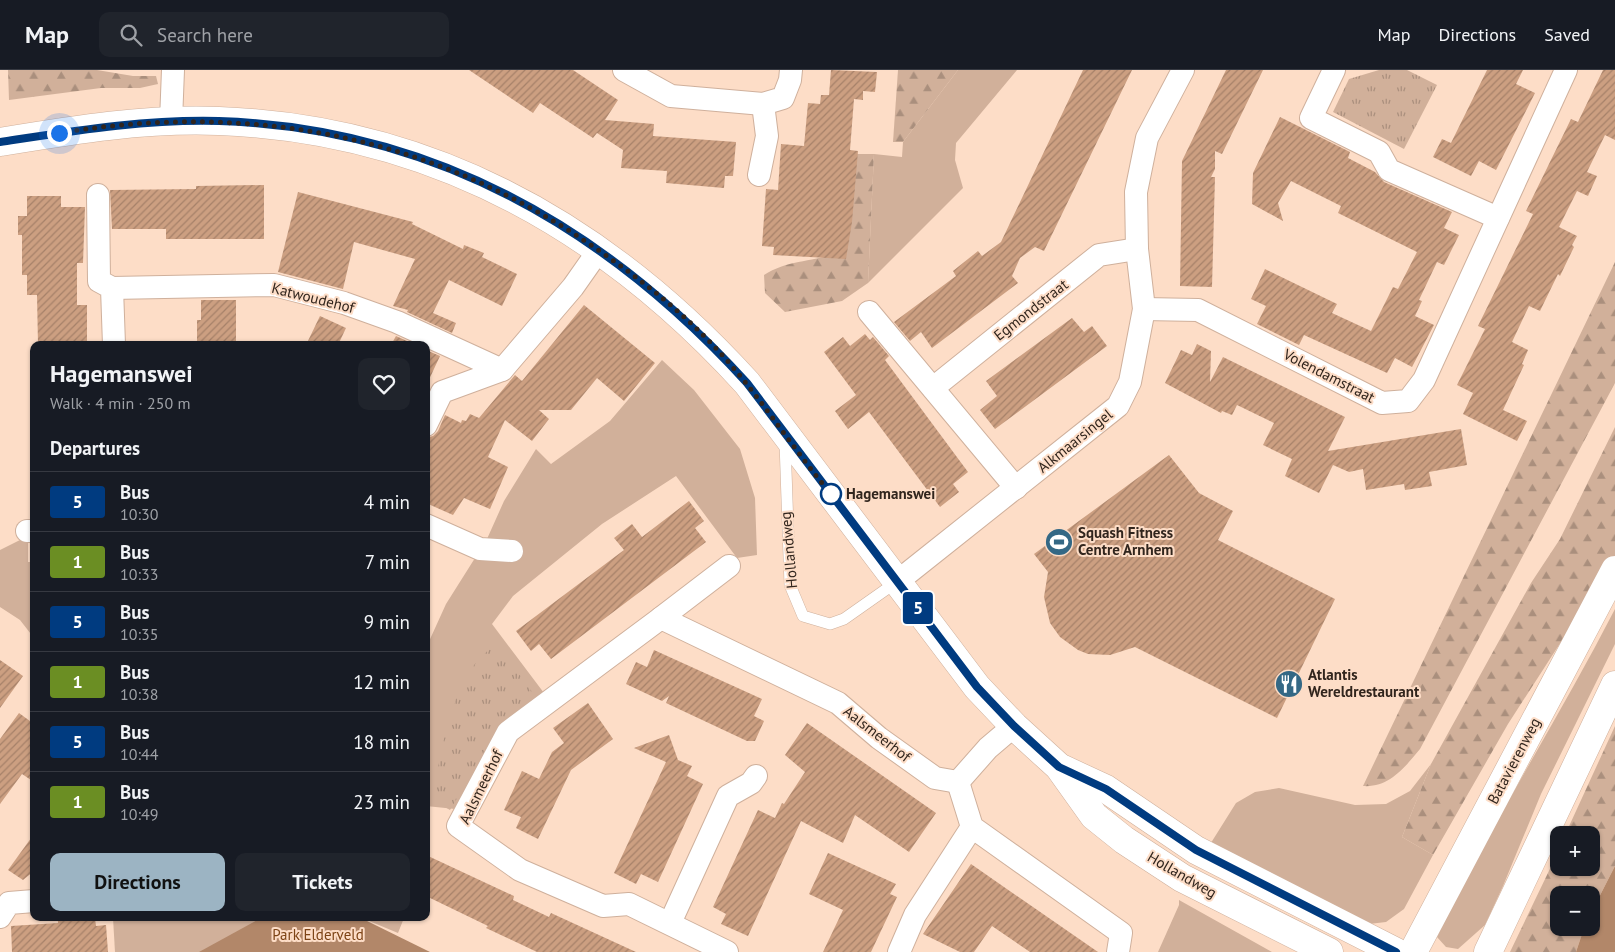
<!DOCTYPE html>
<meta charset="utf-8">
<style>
:root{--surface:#171b24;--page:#20242c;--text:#f1f3f6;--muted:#9ea1a6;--line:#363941;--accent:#9cb4c3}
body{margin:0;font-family:"PT Sans",sans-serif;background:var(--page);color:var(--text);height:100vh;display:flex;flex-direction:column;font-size:19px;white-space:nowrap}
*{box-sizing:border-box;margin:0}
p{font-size:16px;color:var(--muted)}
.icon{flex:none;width:28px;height:28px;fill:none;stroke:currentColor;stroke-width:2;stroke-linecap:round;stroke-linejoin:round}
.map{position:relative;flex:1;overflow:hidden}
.side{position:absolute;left:30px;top:271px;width:400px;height:580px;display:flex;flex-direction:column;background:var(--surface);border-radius:10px;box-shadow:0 1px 4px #0004}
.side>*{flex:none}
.badge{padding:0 10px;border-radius:4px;font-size:18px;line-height:32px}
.buttons{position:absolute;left:1550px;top:756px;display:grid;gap:10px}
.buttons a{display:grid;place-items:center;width:50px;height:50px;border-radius:10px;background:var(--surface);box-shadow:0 1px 4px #0004;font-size:25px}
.you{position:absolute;width:25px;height:25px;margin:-12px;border:4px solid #fff;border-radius:50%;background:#1a73e8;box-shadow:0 0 0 8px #1a73e833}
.map>.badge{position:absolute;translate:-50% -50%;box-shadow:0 0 0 2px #fff}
h2{padding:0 20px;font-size:19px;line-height:45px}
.round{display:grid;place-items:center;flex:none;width:52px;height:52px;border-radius:10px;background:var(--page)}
.head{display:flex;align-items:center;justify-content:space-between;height:85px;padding:0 20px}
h1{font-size:24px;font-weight:700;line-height:38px}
.cta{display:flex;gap:10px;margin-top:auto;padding:10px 20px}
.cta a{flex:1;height:58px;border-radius:10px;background:var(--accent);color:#111;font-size:20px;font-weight:700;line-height:58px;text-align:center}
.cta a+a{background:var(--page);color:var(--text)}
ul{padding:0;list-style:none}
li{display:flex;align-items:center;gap:15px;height:60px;padding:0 20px;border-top:1px solid var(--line)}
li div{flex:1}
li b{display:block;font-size:19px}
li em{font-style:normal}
li .badge{min-width:55px;font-weight:700;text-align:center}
header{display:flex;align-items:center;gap:30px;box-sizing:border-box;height:70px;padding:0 25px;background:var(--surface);border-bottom:1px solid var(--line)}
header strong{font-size:24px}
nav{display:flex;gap:28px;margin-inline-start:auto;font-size:18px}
.search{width:350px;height:45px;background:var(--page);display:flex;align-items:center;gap:12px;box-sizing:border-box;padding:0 18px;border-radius:10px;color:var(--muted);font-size:19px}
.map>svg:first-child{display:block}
.grass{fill:#d1b09a}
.forest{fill:url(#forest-firs)}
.park{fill:url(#park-tufts)}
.water{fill:#b28769}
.building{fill:url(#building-hatch)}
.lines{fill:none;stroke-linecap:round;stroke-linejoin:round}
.service-casing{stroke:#cfb09c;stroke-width:12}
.minor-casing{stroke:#cfb09c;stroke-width:24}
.tertiary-casing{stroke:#cfb09c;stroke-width:29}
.secondary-casing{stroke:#cfb09c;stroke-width:29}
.service{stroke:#fff;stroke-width:11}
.minor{stroke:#fff;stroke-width:22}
.tertiary{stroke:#fff;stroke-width:28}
.secondary{stroke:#fff;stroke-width:28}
.line-casing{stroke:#fff;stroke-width:11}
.line{stroke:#003b80;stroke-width:8}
.walk{stroke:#31251d;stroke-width:5;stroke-dasharray:0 9}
.stop-dot{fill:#fff;stroke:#003b80;stroke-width:2.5}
.labels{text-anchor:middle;stroke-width:4;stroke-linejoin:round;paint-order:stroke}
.street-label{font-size:15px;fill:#31251d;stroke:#fdddc7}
.stop-label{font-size:15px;font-weight:bold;fill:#31251d;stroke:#fdddc7;text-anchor:start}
.poi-label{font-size:15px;font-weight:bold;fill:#31251d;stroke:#fdddc7;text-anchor:start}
.park-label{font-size:15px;fill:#7d4416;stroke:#fdddc7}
</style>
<header>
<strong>Map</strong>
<div class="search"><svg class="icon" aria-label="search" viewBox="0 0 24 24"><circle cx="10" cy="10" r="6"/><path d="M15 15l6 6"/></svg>Search here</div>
<nav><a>Map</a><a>Directions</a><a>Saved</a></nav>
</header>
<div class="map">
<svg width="1615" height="882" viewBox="0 0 1615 882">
<defs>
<pattern id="forest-firs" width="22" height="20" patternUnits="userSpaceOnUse" patternTransform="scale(1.25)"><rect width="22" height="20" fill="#d1b09a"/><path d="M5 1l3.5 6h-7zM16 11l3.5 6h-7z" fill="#aa8f7d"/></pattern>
<pattern id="park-tufts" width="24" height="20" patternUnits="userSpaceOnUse" patternTransform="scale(1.25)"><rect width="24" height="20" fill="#d1b09a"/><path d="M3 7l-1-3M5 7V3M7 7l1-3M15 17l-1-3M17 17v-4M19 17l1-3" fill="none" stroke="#aa8f7d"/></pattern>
<pattern id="building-hatch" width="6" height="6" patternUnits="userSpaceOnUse" patternTransform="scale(1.25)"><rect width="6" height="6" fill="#cc9f81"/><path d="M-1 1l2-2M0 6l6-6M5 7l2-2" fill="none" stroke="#a68169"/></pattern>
</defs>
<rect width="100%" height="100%" fill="#fdddc7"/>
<g class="grass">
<path d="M958,0H1017L956,73L955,90L963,118L868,213L874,84L902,87L903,72Z"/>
<path d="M662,290L694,320L740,379L755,428L757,485L737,488L676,406L602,454L513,526L492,554L547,627L455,739L426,736V578L446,534L487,469L504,431L536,379L551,394L610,351Z"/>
<path d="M28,466V492H34V568L20,550L0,537V480Z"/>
<path d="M1615,539V574L1541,724L1503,816L1485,855L1458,879L1446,877L1437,867C1490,755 1558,650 1615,539Z"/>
<path d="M1431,694L1402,767L1433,785L1404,839L1386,852L1369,854L1209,776L1236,733L1255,722L1279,718L1355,735L1386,734L1410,721Z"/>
<path d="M1179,830L1272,882H1158L1179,835Z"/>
<path d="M113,848H274L205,882H115Z"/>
<path d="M362,848H404L398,863Z"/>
</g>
<g class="forest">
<path d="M8,0H97L133,6H156L158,14L140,18H101L9,30Z"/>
<path d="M898,0H958L903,72H893Z"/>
<path d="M849,84H874L868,213L842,231L785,242L765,223L764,205C787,190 812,192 838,183Z"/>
<path d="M1615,192V313L1420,679C1405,697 1389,718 1363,716Z"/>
<path d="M1615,357V488L1508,654L1433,785L1402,767L1431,694L1531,513L1560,469Z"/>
<path d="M1615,656V796L1591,843V825H1559V858H1584L1576,882H1510L1559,780V798H1591V765H1565Z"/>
</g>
<g class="park">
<path d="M1379,0H1407L1437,15L1404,79L1333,42L1349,9Z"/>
<path d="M493,577L500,578L538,630L480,703L474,700L450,740L431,729C443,683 449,606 493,577Z"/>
</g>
<g class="water">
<path d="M1615,796V882H1576L1584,858H1591V843Z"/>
<path d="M261,848H361L430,882H199Z"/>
</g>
<g class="building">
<path d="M469,0H573L618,30L605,50L654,54L653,66L736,72L733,106H725L724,118L666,113L667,101L621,98L623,80L597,63L593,68L540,33L533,43Z"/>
<path d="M831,0L877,2L875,22L863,21V30L854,29L850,80L858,81L852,152L846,189L773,185L774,177L762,176L766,119L778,120L781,74L804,76L808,33L820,34L821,25H829Z"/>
<path d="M1083,0H1132L1044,181L1035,177L1020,188L1012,206L1018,213L932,278L921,262L910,271L894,252L956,206L953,201L978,181L982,186L1001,172Z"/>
<path d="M1226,0H1263L1222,84L1215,81V99L1211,107H1215L1212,217L1180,216L1182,91Z"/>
<path d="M1487,0H1523L1516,14L1535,23L1496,100L1479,91L1471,106L1433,87L1442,69L1451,73Z"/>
<path d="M1603,0H1615V70L1605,65L1587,102L1597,106L1588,126L1577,121L1559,157L1577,166L1572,175L1574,177L1560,206L1558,204L1540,241L1529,236L1512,272L1528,280L1522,294L1524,295L1503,340L1527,351L1517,371L1463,344L1473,323L1457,315L1485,259L1478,256L1533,144L1526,141L1571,49L1578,52Z"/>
<path d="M1280,47L1350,82L1348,88L1375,102L1384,112L1452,142L1444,158L1459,165L1444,195L1437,192L1419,230L1422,231L1415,246L1434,255L1412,297L1395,288L1387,303L1304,265L1299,275L1257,254L1266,236L1251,229L1265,199L1337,234L1332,243L1371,261L1393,217L1398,219L1417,182L1338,143L1341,136L1291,111L1278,133L1283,151L1252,134L1253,103Z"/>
<path d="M264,115V169H166V159H112L110,120L196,119V116Z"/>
<path d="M298,122L413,152L412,154L463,179L464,175L484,183L482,187L517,204L502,236L449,210L433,243L456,253L452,263L407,242L408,240L393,236L415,189L354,172L343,219L278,202Z"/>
<path d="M27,126H61V137H85L83,193H77V235H87V275H38L37,225H27V205H22V165H18V146H27Z"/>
<path d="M201,230H236V275H202V271H197V250H201Z"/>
<path d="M584,235L655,293L624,331L597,308L571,340H539L549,349L532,371L505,350L488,387L508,397L490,439L464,428L453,445L426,433V368L433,366L438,361L445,345L461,353L462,350L466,351L470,344L479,348L515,305L522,311Z"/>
<path d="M320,246L346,258L338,275H306Z"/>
<path d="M1072,248L1084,262L1092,256L1107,276L995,359L980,340L997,326L986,311Z"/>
<path d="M865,264L870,270L873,267L889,286L885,290L968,402L953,414L959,422L940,437L869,342L848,359L835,341L856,325L824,282L843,267L850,276Z"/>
<path d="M396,266L416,275H391Z"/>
<path d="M1197,274L1211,281L1210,312L1223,287L1345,347L1328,381L1461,359L1467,395L1429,402L1432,416L1405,420L1404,414L1366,420L1363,399L1349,402L1333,395L1319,423L1285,406L1292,389L1263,375L1274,353L1237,335L1232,345L1222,341L1221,343L1165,313L1181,280L1192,285Z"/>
<path d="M426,280L440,286L426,316Z"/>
<path d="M1169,385L1199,423L1233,441L1218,470L1335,529L1277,648L1135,577L1110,585L1088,584L1078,580L1060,567L1050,553L1044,527L1048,502L1034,484Z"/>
<path d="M689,431L704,451L695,458L706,472L551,589L539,574L531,581L516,561L624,480L614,468L632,454L642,467Z"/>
<path d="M654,580L762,629L754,646L764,651L755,671H747L666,633L669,626L662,631L626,614L636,592L647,597Z"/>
<path d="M0,590L23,606L0,638Z"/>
<path d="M588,633L613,669L571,700L538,769L516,758L521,747L504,740L522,701L539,709L552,682L564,673L553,658Z"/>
<path d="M19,643L34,654V712L22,704L0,734V669Z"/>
<path d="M807,653L936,743L909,782L855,745L843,773L801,751L748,866L721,854L726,844L713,837L758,740L775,748L782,733L784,734L805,702L785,685Z"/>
<path d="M669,665L678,690L692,696L687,706L703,714L658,812L641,804L636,814L614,803L666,692L634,678Z"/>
<path d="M34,764V801L23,810L8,800Z"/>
<path d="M828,783L896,814L890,824L897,827L871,882H823L843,840L809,824Z"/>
<path d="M426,785L514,826L513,830L549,847L551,843L636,882H537L486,858L488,856L426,826Z"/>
<path d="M971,794L1004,817L1098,882H1030L992,856L974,882H960L923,864Z"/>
<path d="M58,848H95L96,856L106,855L108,882H12L11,856L58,853Z"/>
</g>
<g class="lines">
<defs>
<path id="service" d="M785,372L790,515L803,546L830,554L844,549L898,511"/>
<g id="minor">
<path d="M624,0L671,26L763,34L783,28L790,10L791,0"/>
<path d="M1334,0L1311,48L1379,82L1389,100L1498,148"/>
<path d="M171,51L173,0"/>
<path d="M759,105L767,66L763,34"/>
<path d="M98,125L99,211L112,218L114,275"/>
<path d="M112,218L274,215L344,233L397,252L502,300L442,322L426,355"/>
<path d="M1144,239L1198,240L1382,333L1408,331L1424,310L1566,0"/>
<path d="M869,242L1016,418"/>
<path d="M502,300L573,217L599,180"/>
<path d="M933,318L1099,185L1137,179"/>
<path d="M426,455L480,479L512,481"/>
<path d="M27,461H34"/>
<path d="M898,511L1118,336L1130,312L1144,239L1137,179L1136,122L1147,68L1183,0"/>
<path d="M661,548L729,496"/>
<path d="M958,712L972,757L1121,863L1118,882"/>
<path d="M958,712L988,678L1014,656"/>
<path d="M0,847L9,833L34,831"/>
<path d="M670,853L728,726L751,713L756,706"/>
<path d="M727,882L629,834L603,836L520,800L458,756L508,662L661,548L838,633L879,668L935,708L958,712"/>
<path d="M899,882L915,845L972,757"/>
</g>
<g id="tertiary">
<path d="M0,72C73,60 145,48 219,51C433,59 606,158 747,313L977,617L1014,656L1059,697L1094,746L1124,770L1182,808L1329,882"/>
<path d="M1063,699L1106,719L1196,780L1396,882"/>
</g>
<g id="secondary">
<path d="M1413,882L1615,500"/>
<path d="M1488,882L1615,615"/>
</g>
</defs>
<use href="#service" class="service-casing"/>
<use href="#minor" class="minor-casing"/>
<use href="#tertiary" class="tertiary-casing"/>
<use href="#secondary" class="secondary-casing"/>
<use href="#service" class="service"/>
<use href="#minor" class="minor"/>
<use href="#tertiary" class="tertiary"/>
<use href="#secondary" class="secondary"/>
</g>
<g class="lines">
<defs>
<path id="line" d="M0,72C73,61 145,49 219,51C432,58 606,158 747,313L977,617L1014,656L1059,697L1106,719L1196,780L1396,882"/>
</defs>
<use href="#line" class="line-casing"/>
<use href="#line" class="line"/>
<path class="walk" d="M59,63C261,30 445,69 611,189C646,214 679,240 709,271C755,318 789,374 831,424"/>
</g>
<defs>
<symbol id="stadium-disc" viewBox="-11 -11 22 22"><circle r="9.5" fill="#346885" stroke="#fdddc7"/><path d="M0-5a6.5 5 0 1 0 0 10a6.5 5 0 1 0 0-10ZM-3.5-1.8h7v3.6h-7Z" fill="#fff"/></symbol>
<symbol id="restaurant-disc" viewBox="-11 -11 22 22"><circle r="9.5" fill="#346885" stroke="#fdddc7"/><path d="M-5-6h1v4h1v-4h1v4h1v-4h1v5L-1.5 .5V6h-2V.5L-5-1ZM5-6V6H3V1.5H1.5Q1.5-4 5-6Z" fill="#fff"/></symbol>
</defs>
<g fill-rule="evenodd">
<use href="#stadium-disc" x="1043" y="456" width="32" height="32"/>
<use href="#restaurant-disc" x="1273" y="598" width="32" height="32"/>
</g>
<circle class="stop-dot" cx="831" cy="424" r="10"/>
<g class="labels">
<g class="street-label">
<text transform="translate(313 228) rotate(14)" y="5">Katwoudehof</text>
<text transform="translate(1031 240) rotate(-38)" y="5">Egmondstraat</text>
<text transform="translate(1329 306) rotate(27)" y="5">Volendamstraat</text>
<text transform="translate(1075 371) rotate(-39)" y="5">Alkmaarsingel</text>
<text transform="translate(789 480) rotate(-95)" y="5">Hollandweg</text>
<text transform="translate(877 664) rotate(38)" y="5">Aalsmeerhof</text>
<text transform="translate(1514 691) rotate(-62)" y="5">Batavierenweg</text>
<text transform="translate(481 717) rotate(-64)" y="5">Aalsmeerhof</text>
<text transform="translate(1182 805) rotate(30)" y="5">Hollandweg</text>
</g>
<g class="stop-label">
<text x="846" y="429">Hagemanswei</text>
</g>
<g class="poi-label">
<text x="1078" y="468">Squash Fitness<tspan x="1078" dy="17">Centre Arnhem</tspan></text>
<text x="1308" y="610">Atlantis<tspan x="1308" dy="17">Wereldrestaurant</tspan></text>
</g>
<g class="park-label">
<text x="318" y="870">Park Elderveld</text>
</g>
</g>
</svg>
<div class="buttons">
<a>+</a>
<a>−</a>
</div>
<div class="you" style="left:59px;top:63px"></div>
<b class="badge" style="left:918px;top:538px;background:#003b80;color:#fff">5</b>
<section class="side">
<div class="head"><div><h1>Hagemanswei</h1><p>Walk · 4 min · 250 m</p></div><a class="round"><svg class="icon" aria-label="heart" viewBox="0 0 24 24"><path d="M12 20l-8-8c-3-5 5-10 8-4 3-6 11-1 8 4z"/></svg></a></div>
<h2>Departures</h2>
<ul>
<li><span class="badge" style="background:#003b80;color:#fff">5</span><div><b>Bus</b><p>10:30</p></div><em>4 min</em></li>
<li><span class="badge" style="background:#6b8e23;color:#fff">1</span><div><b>Bus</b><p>10:33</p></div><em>7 min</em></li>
<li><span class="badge" style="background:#003b80;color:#fff">5</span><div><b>Bus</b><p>10:35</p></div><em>9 min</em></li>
<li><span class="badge" style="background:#6b8e23;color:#fff">1</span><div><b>Bus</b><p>10:38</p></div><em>12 min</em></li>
<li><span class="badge" style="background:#003b80;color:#fff">5</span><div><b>Bus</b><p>10:44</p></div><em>18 min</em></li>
<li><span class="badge" style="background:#6b8e23;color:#fff">1</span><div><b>Bus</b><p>10:49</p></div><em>23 min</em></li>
</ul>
<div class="cta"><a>Directions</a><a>Tickets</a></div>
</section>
</div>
